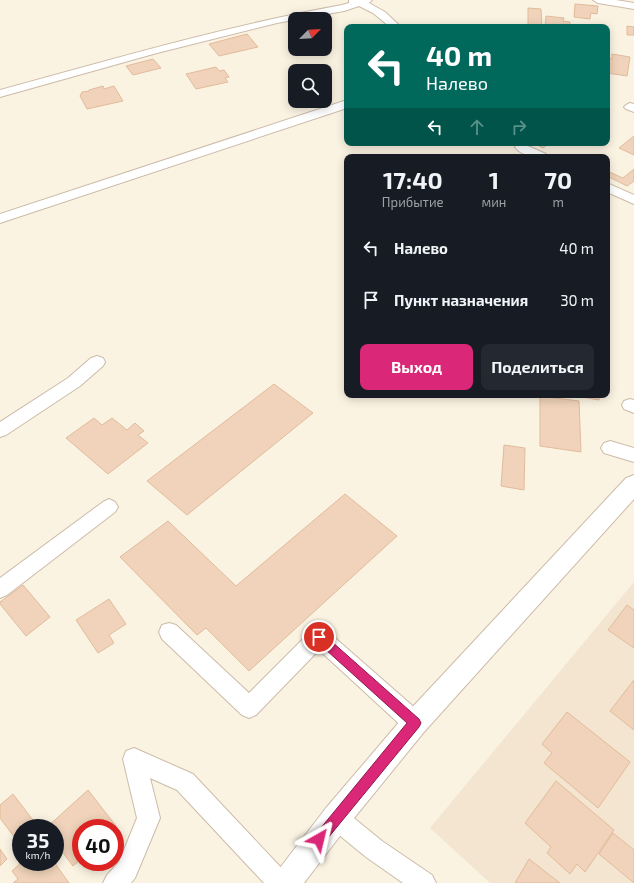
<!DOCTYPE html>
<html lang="ru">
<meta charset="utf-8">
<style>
body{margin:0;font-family:"Exo 2",sans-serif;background:#242831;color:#f1f3f6;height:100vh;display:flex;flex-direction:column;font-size:15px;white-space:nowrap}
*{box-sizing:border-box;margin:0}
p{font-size:13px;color:#9ea1a6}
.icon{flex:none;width:22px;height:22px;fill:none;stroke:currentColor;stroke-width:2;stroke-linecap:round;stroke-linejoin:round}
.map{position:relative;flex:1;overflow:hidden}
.details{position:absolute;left:344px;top:154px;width:266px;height:244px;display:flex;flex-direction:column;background:#171b24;border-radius:8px;box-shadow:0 2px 10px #0003}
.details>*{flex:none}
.hud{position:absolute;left:344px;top:24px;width:266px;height:122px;border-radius:8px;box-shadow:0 2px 10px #0003;background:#00695c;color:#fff;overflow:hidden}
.needle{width:26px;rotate:66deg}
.fabs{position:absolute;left:288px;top:12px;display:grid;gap:8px}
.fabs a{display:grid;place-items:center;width:44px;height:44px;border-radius:8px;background:#171b24;box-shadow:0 2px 10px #0003;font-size:20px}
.speed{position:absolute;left:12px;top:819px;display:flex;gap:8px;font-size:20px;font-weight:700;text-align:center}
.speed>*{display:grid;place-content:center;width:52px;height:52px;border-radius:50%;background:#171b24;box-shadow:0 2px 10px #0003;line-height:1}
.speed small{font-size:10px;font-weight:400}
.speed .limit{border:6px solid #d22;background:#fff;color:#111}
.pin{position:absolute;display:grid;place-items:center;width:34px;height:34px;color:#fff;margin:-17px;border:2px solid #fff;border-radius:50%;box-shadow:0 1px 4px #0007}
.me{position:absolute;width:44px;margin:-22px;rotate:37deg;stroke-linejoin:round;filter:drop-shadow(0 0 3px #0008)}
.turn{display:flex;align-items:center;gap:14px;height:84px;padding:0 16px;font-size:18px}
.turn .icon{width:52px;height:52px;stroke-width:2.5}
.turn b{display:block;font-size:28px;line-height:34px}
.lanes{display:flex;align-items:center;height:38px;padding:0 16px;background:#0003;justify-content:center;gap:20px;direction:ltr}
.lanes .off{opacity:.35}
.eta{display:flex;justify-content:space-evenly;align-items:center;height:68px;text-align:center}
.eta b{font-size:24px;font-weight:700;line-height:28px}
.primary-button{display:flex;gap:8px;margin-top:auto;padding:8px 16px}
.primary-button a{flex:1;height:46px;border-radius:8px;background:#db2777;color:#fff;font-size:16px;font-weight:700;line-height:46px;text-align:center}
.primary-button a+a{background:#242831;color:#f1f3f6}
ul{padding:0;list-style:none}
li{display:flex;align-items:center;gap:12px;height:52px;padding:0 16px}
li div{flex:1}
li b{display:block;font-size:15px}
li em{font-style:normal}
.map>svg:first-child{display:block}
</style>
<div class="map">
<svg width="634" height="883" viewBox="0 0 634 883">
<rect width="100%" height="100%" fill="#fbf3e2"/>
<polygon fill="#f3e5d0" points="634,582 634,883 490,883 430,828"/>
<g fill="#f0d3ba" stroke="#e2bb9b">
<polygon points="575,4 598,6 597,14 591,13 590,19 574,17"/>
<polygon points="528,8 541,9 542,26 528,25"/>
<polygon points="546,16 564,18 563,21 570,22 570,27 545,27"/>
<polygon points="627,26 634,27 634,35 627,35"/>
<polygon points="247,34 258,47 219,56 209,44"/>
<polygon points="612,54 630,57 627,76 607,73 607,58 612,59"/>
<polygon points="153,59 161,68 133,75 126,66"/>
<polygon points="216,67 219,71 224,70 229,77 225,78 228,82 196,89 186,74"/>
<polygon points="103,86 104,89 114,86 123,101 87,109 80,96 82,92 89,91 89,90"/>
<polygon points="634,136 634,155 619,148"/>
<polygon points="534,143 550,143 543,148"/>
<polygon points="634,169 634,181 627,186 607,176 607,171 623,178"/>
<polygon points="274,384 313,413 187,515 147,481"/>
<polygon points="570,395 599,395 599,400"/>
<polygon points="540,396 579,401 581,452 540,446"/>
<polygon points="94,418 102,425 112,418 127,430 135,423 144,431 138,435 148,443 108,474 66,438"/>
<polygon points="504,445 525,448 524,490 501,486"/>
<polygon points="345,494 397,536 249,671 206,628 197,635 120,557 168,521 236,586"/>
<polygon points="23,585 50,617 26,636 0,604 0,602"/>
<polygon points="109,599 126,624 109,635 114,643 98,653 76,620"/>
<polygon points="627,605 634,610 634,648 608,630"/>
<polygon points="634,680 634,730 610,711"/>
<polygon points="567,712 630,762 598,808 544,763 552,753 542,744"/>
<polygon points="556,781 614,830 585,872 577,864 570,874 547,853 551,847 525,823"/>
<polygon points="88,790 116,826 114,828 81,828 81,859 73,866 55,842 55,828 46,828"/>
<polygon points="13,794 39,828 21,828 21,846 0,818 0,805"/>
<polygon points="613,833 634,850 634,883 599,854"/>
<polygon points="0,849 7,859 0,866"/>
<polygon points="529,859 560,883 515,883"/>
<polygon points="22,862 54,862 69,883 13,883 18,879 12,871"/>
</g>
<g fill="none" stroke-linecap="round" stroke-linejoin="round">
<g stroke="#ccbba9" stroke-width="2">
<g id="minor">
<path d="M349 0H372L369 3 385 12 401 27H390L373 13 359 6 344 11 277 23 157 53 0 97V90C113 59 226 26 342 5L349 3Z"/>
<polygon points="593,0 616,0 634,3 634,9 598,3"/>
<polygon points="347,100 347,108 0,223 0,214"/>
<polygon points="630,103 634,104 634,112 626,109 624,107 626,105"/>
<path d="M521 143 546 154 548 157C537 157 522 157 515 147L517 144Z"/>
<polygon points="607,183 634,195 634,204 607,192"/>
<polygon points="97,356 103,358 105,362 103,366 80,386 6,435 0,437 0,422 68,378 91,358"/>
<polygon points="630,399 634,400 634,413 624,409 622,405 624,401"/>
<polygon points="610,441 634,448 634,462 604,453 601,448 604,443"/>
<polygon points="109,499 115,502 118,507 115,512 7,595 0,598 0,578 103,502"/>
<polygon points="169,623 176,625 249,693 312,630 319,628 326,630 423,715 426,723 423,731 415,734 407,731 319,650 256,715 249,718 242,715 162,639 159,632 162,625"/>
<polygon points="134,748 193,774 288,875 292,883 264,883 177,790 150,778 160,818 135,878 131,883 103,883 107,875 119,862 137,818 123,759 126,751"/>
<polygon points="336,807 344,810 382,841 432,875 436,883 403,883 366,857 328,826 325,818 328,810"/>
</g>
</g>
<g stroke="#ccbba9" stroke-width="2">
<polygon id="tertiary" points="634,475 634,499 424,732 346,828 304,883 271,883 276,873 326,808 406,714 626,478"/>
</g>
<use href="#minor" fill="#fff" fill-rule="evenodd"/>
<use href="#tertiary" fill="#fff" fill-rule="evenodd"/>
</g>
<polygon fill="#db2777" stroke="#8e194d" points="319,632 322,633 419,719 421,723 419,727 323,844 319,846 315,844 313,839 315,835 407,723 315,640 313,637 315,633"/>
</svg>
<div class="fabs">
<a><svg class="needle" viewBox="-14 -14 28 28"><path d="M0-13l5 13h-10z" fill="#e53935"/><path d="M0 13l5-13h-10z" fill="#9ea1a6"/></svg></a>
<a><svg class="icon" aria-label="search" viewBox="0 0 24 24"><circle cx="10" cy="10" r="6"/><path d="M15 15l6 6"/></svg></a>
</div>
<div class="speed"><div>35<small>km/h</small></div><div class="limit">40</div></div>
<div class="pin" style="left:319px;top:637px;background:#d93025"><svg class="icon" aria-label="arrive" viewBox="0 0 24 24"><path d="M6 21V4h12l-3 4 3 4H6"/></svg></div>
<svg class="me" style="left:319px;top:839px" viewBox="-20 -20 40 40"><path d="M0-17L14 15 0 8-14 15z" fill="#db2777" stroke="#fff" stroke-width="4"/></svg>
<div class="hud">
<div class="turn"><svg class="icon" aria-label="left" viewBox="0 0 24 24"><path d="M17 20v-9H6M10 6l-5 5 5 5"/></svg><div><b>40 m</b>Налево</div></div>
<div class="lanes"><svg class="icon" aria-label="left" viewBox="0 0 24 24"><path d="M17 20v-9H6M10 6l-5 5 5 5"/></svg><svg class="icon off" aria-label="ahead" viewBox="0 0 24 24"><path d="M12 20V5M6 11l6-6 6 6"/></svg><svg class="icon off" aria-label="right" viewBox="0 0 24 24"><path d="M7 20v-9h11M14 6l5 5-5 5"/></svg></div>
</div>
<section class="details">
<div class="eta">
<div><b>17:40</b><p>Прибытие</p></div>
<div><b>1</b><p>мин</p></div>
<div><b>70</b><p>m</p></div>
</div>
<ul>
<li><svg class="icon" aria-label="left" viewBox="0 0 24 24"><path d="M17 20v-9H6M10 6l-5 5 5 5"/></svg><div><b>Налево</b></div><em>40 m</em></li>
<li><svg class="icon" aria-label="arrive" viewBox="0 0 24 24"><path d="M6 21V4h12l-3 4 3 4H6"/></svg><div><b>Пункт назначения</b></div><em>30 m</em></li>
</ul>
<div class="primary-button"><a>Выход</a><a>Поделиться</a></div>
</section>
</div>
